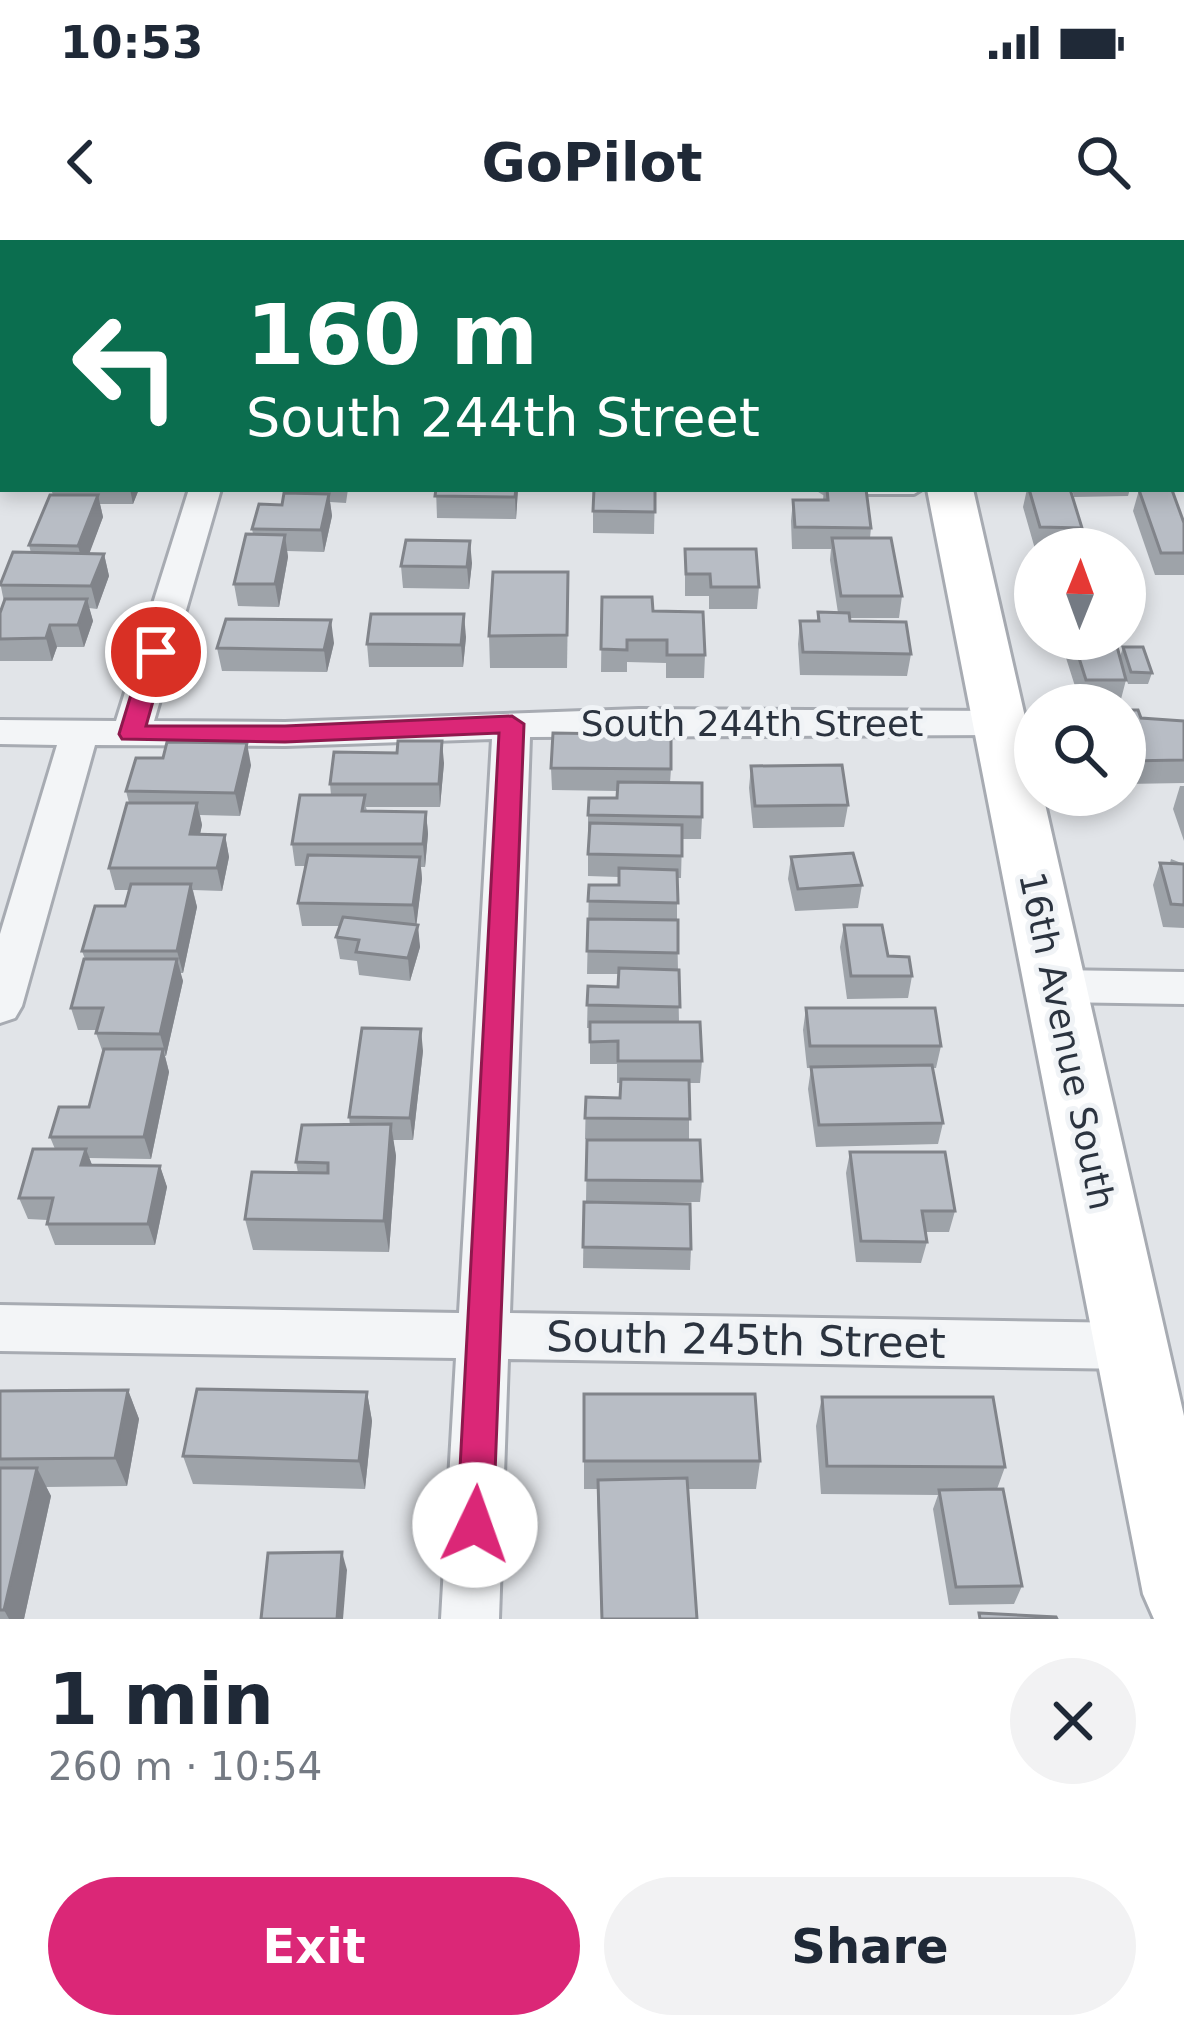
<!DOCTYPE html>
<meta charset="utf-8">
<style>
body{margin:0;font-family:"DejaVu Sans",sans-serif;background:#f2f2f3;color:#1f2937;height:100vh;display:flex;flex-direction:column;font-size:45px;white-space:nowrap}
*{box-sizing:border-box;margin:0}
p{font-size:39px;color:#747a83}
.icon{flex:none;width:66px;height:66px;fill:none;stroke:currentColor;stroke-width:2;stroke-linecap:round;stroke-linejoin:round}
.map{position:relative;height:1379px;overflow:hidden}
.panel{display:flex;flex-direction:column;background:#fff;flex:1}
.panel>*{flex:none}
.top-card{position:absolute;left:0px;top:0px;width:1185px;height:252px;box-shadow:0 6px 18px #0003;background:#0b6e4f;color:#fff;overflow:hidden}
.needle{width:78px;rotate:1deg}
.fabs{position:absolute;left:1014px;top:288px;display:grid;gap:24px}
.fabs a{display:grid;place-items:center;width:132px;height:132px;border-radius:50%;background:#fff;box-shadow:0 6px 18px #0003;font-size:60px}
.pin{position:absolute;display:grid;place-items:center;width:102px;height:102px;color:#fff;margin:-51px;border:6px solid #fff;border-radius:50%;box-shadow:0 3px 12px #0007}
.me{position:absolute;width:132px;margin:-66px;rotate:3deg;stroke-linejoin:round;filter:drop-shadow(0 0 9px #0008)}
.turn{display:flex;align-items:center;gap:42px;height:252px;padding:0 48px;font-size:54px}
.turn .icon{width:156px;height:156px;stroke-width:2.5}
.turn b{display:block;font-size:84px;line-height:102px}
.round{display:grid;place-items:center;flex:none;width:126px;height:126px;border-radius:63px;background:#f2f2f3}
.summary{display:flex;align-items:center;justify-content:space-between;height:204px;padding:0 48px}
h1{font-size:72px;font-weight:800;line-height:90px}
.button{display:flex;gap:24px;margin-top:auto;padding:24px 48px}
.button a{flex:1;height:138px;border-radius:72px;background:#db2777;color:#fff;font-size:48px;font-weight:800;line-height:138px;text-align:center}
.button a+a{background:#f2f2f3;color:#1f2937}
.status{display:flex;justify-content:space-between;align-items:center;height:84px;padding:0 60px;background:#fff;direction:ltr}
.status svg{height:33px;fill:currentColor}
header{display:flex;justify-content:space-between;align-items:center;height:156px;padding:0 48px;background:#fff;font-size:54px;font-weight:800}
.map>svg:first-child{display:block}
</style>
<div class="status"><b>10:53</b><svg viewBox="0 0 49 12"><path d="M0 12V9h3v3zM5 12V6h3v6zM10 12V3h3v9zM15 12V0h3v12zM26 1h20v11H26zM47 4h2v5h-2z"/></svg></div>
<header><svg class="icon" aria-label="back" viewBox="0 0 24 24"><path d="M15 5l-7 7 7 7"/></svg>GoPilot<svg class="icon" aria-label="search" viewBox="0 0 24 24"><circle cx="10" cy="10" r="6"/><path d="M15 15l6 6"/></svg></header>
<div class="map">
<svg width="1184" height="1379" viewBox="0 0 1184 1379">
<rect width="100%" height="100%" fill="#e1e4e8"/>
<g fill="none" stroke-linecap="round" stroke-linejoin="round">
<g stroke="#a7abb2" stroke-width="6">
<polygon id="service" points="819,249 922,249 914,254 827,254"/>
</g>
<g stroke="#a7abb2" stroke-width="6">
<g id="minor">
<polygon points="1168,0 1184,0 1184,15 1182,3"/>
<rect x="0" y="14" width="3" height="16"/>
<rect x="1182" y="132" width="2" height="18"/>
<rect x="1182" y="190" width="2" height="22"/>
<polygon points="189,249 221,249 154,481 285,482 639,469 1000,471 1013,474 1019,483 1013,492 1000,495 530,497 510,1073 1132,1083 1150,1090 1158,1106 1150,1122 1132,1129 508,1119 499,1379 441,1379 456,1118 0,1111 0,1065 459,1073 492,499 285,506 95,505 22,766 15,778 0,783 0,694 57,505 0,504 0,480 116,481"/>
<polygon points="1055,730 1184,732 1184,764 1055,762 1040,758 1033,746 1040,734"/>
</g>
</g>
<g stroke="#a7abb2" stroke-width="6">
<g id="secondary">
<rect x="878" y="0" width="38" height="3"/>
<polygon points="927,249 973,249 1035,521 1035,555 1043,555 1184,1176 1184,1379 1154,1379 1143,1354"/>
</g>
</g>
<use href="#service" fill="#f3f5f7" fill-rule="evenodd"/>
<use href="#minor" fill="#f3f5f7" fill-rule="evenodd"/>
<use href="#secondary" fill="#fff" fill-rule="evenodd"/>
</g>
<g fill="#9ea3a9">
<polygon points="0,44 3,44 3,146 0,153"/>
<polygon points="51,249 139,249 133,264 100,264 103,277 89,313 104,314 109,336 97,369 89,368 93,381 84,407 57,407 52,421 0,421 0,373 4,362 0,342 31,313 29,305 53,255"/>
<polygon points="279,249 348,249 346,263 330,262 332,276 324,312 287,311 288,317 279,367 238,366 234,344 253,294 252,289 298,253 297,249"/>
<polygon points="436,249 518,249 516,279 437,278"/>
<polygon points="655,249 654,294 593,293 593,271"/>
<polygon points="824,249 866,249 871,288 870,298 902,356 899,378 850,378 850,381 911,414 907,436 800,435 798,404 800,381 817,381 818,372 838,373 830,320 831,309 792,309 791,281 793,260 823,260"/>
<polygon points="1027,249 1070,249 1082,288 1078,305 1090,309 1035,309 1023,267"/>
<polygon points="1072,249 1130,249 1128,256 1074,257"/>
<polygon points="1139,250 1184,283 1184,335 1155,335 1133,271"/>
<polygon points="685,309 759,347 757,369 709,369 709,356 685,356"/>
<polygon points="472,323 469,349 403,348 401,326"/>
<polygon points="602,357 653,371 705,415 704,438 666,438 666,423 627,422 627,432 601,432"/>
<polygon points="568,364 567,428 490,428 489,396"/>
<polygon points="466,397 463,427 369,427 367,404"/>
<polygon points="1060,399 1115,399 1120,417 1123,407 1152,433 1148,444 1128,444 1124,431 1126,440 1120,463 1080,462"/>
<polygon points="334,403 327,432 222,431 217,408"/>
<polygon points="1125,470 1141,478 1184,481 1184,543 1125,544"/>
<polygon points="444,523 440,567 366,567 367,571 426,572 428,594 425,627 421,627 422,639 416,685 420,707 410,741 359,735 357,721 340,719 336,697 340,686 302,686 298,663 306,626 295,626 292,604 331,555 330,544"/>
<polygon points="251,525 240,576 200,575 202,585 200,594 225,595 229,617 222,651 193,650 197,667 183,733 180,733 183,741 166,816 165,816 169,832 151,919 89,918 92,925 160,926 167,947 155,1005 55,1005 47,984 48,980 28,979 19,958 55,909 50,897 89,867 103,813 96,793 97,790 78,790 71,768 85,719 82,711 125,666 129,650 115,650 109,628 129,563 126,551"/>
<polygon points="751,526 848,565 844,587 753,588 749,548"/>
<polygon points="551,528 671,529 670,543 702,577 701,599 682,599 681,638 677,638 677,680 679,782 702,821 700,843 689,843 689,900 702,941 700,962 586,962 587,900 600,900 585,899 586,857 620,858 621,843 617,843 617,824 590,824 590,788 587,788 588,746 618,747 619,734 587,734 589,645 619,645 619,637 588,636 588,575 617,558 617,551 552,550"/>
<polygon points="1180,546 1184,546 1184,601 1173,569"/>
<polygon points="791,617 862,645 858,668 795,671 788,639"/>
<polygon points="1171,619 1184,624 1184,688 1163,687 1153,645 1160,623 1170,623"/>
<polygon points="844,685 912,736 908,758 847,759 840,707"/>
<polygon points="806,768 941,806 936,828 932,828 943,883 938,904 816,907 808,849 811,828 807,828 803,790"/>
<polygon points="423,811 413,900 393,900 396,916 389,1012 253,1010 245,979 298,933 296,922 350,885 349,877"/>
<polygon points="850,912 955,971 949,992 925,992 927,1002 921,1023 856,1022 846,933"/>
<polygon points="584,962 691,1009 690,1030 583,1028"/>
<polygon points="128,1150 139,1179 127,1246 46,1247 51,1256 24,1379 0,1379 0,1151"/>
<polygon points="367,1152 372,1181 365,1249 193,1244 183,1216"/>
<polygon points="584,1154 760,1221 756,1249 688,1249 697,1379 601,1379 597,1249 584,1249"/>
<polygon points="822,1157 1005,1227 997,1249 1022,1346 1014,1364 949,1365 933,1269 938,1255 821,1254 816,1186"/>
</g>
<g fill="#81848a">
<polygon points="3,114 3,146 0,153 0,120"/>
<polygon points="130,249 139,249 133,264"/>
<polygon points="516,249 518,249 516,279 515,257"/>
<polygon points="329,254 332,276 324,312 321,290"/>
<polygon points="98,255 103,277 84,328 78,306"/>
<polygon points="285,295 288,317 279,367 275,344"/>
<polygon points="470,301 472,323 469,349 467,327"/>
<polygon points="104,314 109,336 97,369 91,346"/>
<polygon points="87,359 93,381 84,407 78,385"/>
<polygon points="464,374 466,397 463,427 461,405"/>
<polygon points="331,380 334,403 327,432 324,410"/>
<polygon points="50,385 57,407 52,421 46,398"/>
<polygon points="442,501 444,523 440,567 439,544"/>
<polygon points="247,503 251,525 240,576 235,553"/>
<polygon points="197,563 202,585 195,617 190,594"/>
<polygon points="426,572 428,594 425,627 423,604"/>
<polygon points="225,595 229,617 222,651 217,628"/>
<polygon points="420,617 422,639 416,688 413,665"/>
<polygon points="191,644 197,667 183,733 177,711"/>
<polygon points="418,685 420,707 410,741 408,718"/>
<polygon points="177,719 183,741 166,816 160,794"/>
<polygon points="421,789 423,811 413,900 410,878"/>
<polygon points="163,809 169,832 151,919 144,897"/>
<polygon points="391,884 396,916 389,1012 384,981"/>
<polygon points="86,909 94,930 81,925"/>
<polygon points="160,926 167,947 155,1005 148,984"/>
<polygon points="128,1150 139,1179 127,1246 115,1218"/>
<polygon points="367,1152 372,1181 365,1249 359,1221"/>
<polygon points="37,1228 51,1256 24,1379 9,1379 4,1370"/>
<polygon points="342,1312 347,1330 343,1379 337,1379"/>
</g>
<g fill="#b8bdc5" stroke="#81848a" stroke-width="3">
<polygon points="963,0 1016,0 1017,3 963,3"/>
<polygon points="1084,0 1132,0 1132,3 1085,3"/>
<rect x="0" y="61" width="3" height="35"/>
<polygon points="436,249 516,249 515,257 435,256"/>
<polygon points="594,249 655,249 655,272 593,271"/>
<polygon points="827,249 866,249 871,288 795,287 793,260 828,260"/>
<polygon points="1029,249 1070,249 1082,288 1040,287"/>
<polygon points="1139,250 1172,250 1184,283 1184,313 1161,313"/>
<polygon points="284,253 329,254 321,290 252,289 259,264 282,265"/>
<polygon points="50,255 98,255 78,306 29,305"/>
<polygon points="246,294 285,295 275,344 234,344"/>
<polygon points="832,298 891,298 902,356 841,356"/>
<polygon points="406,300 470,301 467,327 401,326"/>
<polygon points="1043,304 1088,305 1090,309 1044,309"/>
<polygon points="685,309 756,309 759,347 711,347 710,334 686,334"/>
<polygon points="13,312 104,314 91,346 0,345"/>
<polygon points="493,332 568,332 567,395 489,396"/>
<polygon points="602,357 652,357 653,371 703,372 705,415 667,415 667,400 627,400 627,410 601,409"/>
<polygon points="5,359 87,359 78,385 50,385 46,398 0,399 0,373"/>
<polygon points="818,372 849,373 850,381 906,382 911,414 803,412 800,381 819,381"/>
<polygon points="371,374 464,374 461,405 367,404"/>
<polygon points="226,379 331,380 324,410 217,408"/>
<polygon points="1073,399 1115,399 1126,440 1086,440"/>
<polygon points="1123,407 1143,407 1152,433 1131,432"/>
<polygon points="1125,470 1138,470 1141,478 1184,481 1184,520 1125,521"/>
<polygon points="553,493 671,495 671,529 551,528"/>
<polygon points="398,501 442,501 439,544 330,544 334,512 397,513"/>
<polygon points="167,502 247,503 235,553 126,551 136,518 163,518"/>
<polygon points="842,525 848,565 755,566 751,526"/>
<polygon points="618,542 702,543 702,577 588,575 589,558 617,558"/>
<polygon points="300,555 365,555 362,571 426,572 423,604 292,604"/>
<polygon points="127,563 197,563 190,594 225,595 217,628 109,628"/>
<polygon points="590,583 682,585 682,616 588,614"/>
<polygon points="853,613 862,645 798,649 791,617"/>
<polygon points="308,615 420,617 413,665 298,663"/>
<polygon points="1160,623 1184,624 1184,665 1171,664"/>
<polygon points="619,628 677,630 678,663 588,661 589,645 619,645"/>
<polygon points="131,644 191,644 177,711 82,711 95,666 125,666"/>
<polygon points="343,677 418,685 408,718 356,712 359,700 336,697"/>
<polygon points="588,679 678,680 678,713 587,711"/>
<polygon points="844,685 882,685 888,716 909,717 912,736 851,736"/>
<polygon points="84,719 177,719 160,794 96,793 103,768 71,768"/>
<polygon points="619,728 679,730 680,767 587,765 588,746 618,747"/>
<polygon points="806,768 935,768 941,806 810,806"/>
<polygon points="590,782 700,782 702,821 618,821 618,801 590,802"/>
<polygon points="362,788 421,789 410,878 349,877"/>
<polygon points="104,809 163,809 144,897 50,897 59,867 89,867"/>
<polygon points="932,825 943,883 819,885 811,827"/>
<polygon points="621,839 689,840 690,879 585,878 586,857 620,858"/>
<polygon points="391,884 384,981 245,979 252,932 328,933 328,923 296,922 302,885"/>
<polygon points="587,900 700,900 702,941 586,940"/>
<polygon points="33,909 86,909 81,925 160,926 148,984 47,984 53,958 19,958"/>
<polygon points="850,912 945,912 955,971 922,971 927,1002 861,1001"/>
<polygon points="584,962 690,964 691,1009 583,1007"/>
<polygon points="197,1149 367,1152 359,1221 183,1216"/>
<polygon points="128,1150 115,1218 0,1219 0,1151"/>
<polygon points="584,1154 755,1154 760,1221 584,1221"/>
<polygon points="822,1157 993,1157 1005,1227 827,1226"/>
<polygon points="0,1228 37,1228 4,1370 0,1370"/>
<polygon points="687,1238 697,1379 602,1379 598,1240"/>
<polygon points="1003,1249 1022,1346 956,1347 939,1250"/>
<polygon points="342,1312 337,1379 261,1379 268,1313"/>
<polygon points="979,1373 1056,1377 1057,1379 980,1379"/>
</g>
<polygon fill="#db2777" stroke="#8e194d" stroke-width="3" points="156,405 167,412 146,486 285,486 512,476 524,484 493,1285 488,1297 475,1302 462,1297 457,1285 499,493 285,502 122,499 119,494 144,412"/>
<g text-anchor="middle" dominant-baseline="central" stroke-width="10" stroke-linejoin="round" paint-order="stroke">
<g font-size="36" fill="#2b333f" stroke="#f0f3f6">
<text x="752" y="483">South 244th Street</text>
<text transform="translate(1067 801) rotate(78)">16th Avenue South</text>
</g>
<g font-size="42" fill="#2b333f" stroke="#f0f3f6">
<text transform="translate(746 1100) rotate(1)">South 245th Street</text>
</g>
</g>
</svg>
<div class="fabs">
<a><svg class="needle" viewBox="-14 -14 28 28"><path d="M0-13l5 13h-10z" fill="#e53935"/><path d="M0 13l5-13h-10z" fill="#747a83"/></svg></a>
<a><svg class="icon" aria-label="search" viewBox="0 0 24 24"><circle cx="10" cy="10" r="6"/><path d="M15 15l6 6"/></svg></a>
</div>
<div class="pin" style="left:156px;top:412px;background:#d93025"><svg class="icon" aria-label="arrive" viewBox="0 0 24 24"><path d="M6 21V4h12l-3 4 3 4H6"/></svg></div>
<svg class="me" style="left:475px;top:1285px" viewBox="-20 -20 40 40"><circle r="19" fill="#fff"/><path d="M0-13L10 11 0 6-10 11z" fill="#db2777"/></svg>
<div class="top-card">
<div class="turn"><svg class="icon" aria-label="left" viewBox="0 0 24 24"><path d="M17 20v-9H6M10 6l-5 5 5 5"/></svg><div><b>160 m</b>South 244th Street</div></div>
</div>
</div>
<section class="panel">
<div class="summary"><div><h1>1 min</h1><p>260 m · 10:54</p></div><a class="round"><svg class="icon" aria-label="close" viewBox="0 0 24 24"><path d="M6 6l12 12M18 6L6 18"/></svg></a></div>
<div class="button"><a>Exit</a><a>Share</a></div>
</section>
